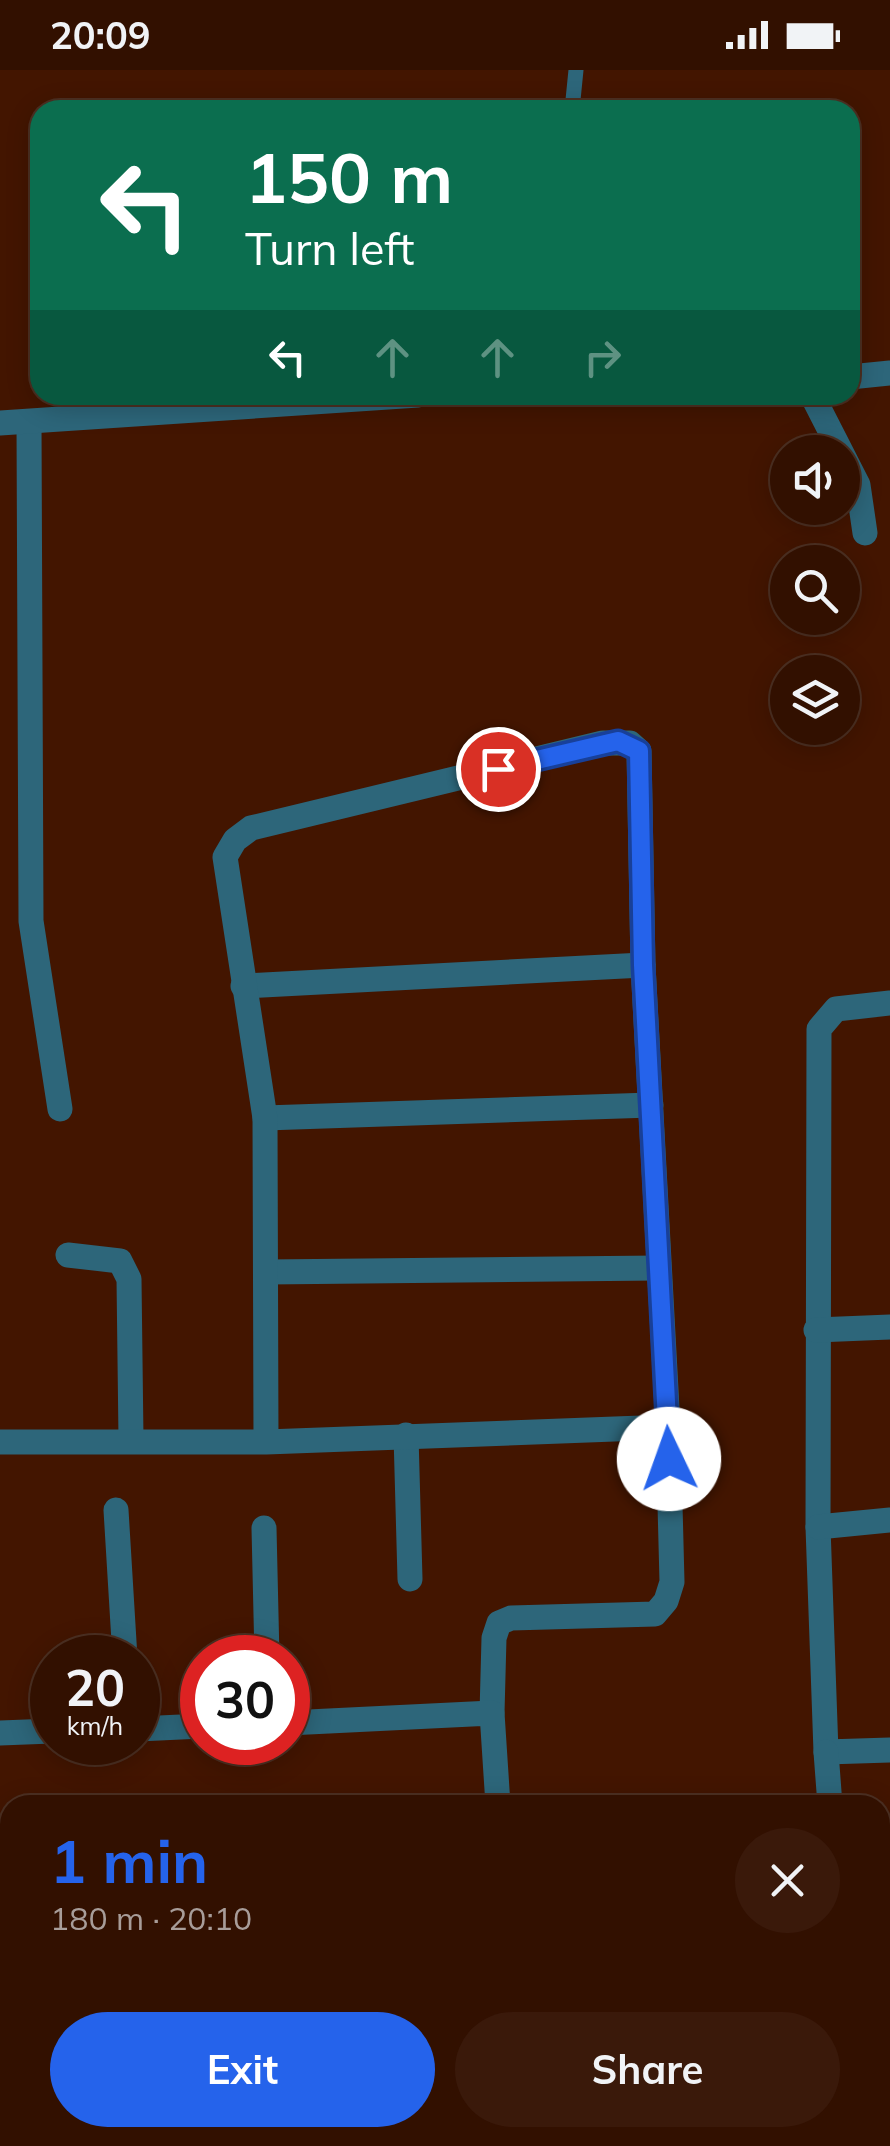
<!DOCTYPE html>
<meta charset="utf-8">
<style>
body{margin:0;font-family:Mulish,sans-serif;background:#3a190a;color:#f1f3f6;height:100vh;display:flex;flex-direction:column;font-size:38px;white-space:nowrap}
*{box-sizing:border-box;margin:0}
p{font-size:32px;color:#a89d99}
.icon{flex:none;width:55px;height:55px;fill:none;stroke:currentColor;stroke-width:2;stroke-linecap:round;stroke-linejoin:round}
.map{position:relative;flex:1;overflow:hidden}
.side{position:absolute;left:0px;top:1725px;width:890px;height:352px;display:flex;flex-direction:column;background:#321000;border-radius:30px 30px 0 0;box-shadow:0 5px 25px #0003,0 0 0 2px #4d3022}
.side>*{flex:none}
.top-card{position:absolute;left:30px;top:30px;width:830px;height:305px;border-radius:30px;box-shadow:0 5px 25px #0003,0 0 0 2px #4d3022;background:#0b6e4f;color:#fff;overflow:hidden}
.tools{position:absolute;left:770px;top:365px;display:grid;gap:20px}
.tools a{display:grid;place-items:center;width:90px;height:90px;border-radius:50%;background:#321000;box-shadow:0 5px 25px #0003,0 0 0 2px #4d3022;font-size:50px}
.speed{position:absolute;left:30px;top:1565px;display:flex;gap:20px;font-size:50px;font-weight:700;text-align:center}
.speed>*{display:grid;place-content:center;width:130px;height:130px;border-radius:50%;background:#321000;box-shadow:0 5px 25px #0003,0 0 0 2px #4d3022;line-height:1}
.speed small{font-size:25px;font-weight:400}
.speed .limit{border:15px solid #d22;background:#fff;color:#111}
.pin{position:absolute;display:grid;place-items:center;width:85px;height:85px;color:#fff;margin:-42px;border:5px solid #fff;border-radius:50%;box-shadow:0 2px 10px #0007}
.me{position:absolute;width:110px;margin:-55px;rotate:357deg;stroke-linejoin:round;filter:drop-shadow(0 0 8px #0008)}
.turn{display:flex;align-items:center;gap:35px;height:210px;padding:0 50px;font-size:45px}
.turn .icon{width:130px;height:130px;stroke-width:2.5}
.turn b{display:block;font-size:70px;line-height:85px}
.lanes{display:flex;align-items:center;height:95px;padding:0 50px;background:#0003;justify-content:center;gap:50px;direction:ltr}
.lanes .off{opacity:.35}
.round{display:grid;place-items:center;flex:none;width:105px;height:105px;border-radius:52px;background:#3a190a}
.summary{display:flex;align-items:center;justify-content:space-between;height:170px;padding:0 50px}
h1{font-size:60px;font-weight:700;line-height:75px;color:#2563eb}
.primary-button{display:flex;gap:20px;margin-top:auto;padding:20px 50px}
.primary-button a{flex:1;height:115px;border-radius:60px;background:#2563eb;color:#fff;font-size:40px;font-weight:700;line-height:115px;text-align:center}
.primary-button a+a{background:#3a190a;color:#f1f3f6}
.status{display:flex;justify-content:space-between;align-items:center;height:70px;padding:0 50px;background:#321000;direction:ltr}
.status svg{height:28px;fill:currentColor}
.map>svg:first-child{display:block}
</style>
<div class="status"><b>20:09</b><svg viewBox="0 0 49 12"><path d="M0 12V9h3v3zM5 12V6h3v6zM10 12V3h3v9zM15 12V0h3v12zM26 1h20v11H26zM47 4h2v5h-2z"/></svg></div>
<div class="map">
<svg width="890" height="2076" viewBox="0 0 890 2076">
<rect width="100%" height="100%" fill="#431500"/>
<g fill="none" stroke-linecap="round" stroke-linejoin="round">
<polyline stroke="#2d667a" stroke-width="15" points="572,40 576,0"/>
<g stroke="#2d667a" stroke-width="25">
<polyline points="850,307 890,303"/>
<polyline points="812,325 858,415 865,463"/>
<polyline points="29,352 31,851 60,1039"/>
<polyline points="0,353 418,325"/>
<polyline points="243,916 643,895"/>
<polyline points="890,933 836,939 819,959 818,1457 826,1682 890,1680"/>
<polyline points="265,1048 651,1035"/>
<polyline points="68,1185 120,1191 129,1209 131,1369"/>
<polyline points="267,1202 658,1198"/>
<polyline points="816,1260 890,1257"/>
<polyline points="406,1365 410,1509"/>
<polyline points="0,1372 266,1372 668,1357 643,895 639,681 630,673 603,673 251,758 235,770 225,787 265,1048 266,1372"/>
<polyline points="116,1440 125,1588"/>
<polyline points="818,1457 890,1450"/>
<polyline points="264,1458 267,1588"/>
<polyline points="492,1643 494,1568 499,1553 511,1548 655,1544 666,1531 672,1512 668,1357"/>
<polyline points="288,1653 492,1643 498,1735"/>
<polyline points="138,1659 202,1656"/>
<polyline points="0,1663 52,1661"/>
<polyline points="826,1682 830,1735"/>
<polyline points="880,2001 890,2000"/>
<polyline points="278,2068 280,2076"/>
<polyline points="519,2068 520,2076"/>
<polyline points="848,2076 848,2068"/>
</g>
</g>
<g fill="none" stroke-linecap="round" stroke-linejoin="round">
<g stroke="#184099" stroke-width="25">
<polyline id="route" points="498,699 618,671 639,681 643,895 669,1389"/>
</g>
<use href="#route" stroke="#2563eb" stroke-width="18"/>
</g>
</svg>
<div class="tools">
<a><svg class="icon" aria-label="sound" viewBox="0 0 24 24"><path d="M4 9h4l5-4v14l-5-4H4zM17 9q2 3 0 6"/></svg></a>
<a><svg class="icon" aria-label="search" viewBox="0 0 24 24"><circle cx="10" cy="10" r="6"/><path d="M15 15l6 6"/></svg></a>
<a><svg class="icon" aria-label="layers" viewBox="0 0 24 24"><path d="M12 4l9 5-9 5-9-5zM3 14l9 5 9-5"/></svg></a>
</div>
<div class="speed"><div>20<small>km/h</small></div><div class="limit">30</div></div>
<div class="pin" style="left:498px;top:699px;background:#d93025"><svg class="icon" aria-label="arrive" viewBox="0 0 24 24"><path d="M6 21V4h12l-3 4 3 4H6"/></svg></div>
<svg class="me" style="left:669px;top:1389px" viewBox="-20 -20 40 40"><circle r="19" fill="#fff"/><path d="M0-13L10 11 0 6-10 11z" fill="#2563eb"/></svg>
<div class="top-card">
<div class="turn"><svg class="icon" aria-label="left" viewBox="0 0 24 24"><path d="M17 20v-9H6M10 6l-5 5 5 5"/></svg><div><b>150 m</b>Turn left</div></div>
<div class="lanes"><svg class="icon" aria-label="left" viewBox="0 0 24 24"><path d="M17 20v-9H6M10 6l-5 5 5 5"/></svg><svg class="icon off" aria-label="ahead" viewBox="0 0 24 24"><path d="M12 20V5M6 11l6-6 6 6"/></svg><svg class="icon off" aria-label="ahead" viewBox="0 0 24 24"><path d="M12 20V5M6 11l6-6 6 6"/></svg><svg class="icon off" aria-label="right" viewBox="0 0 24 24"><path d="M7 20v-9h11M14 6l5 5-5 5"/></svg></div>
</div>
<section class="side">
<div class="summary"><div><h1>1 min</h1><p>180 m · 20:10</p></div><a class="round"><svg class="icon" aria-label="close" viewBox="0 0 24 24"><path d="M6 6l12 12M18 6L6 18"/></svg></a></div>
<div class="primary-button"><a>Exit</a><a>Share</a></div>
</section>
</div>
